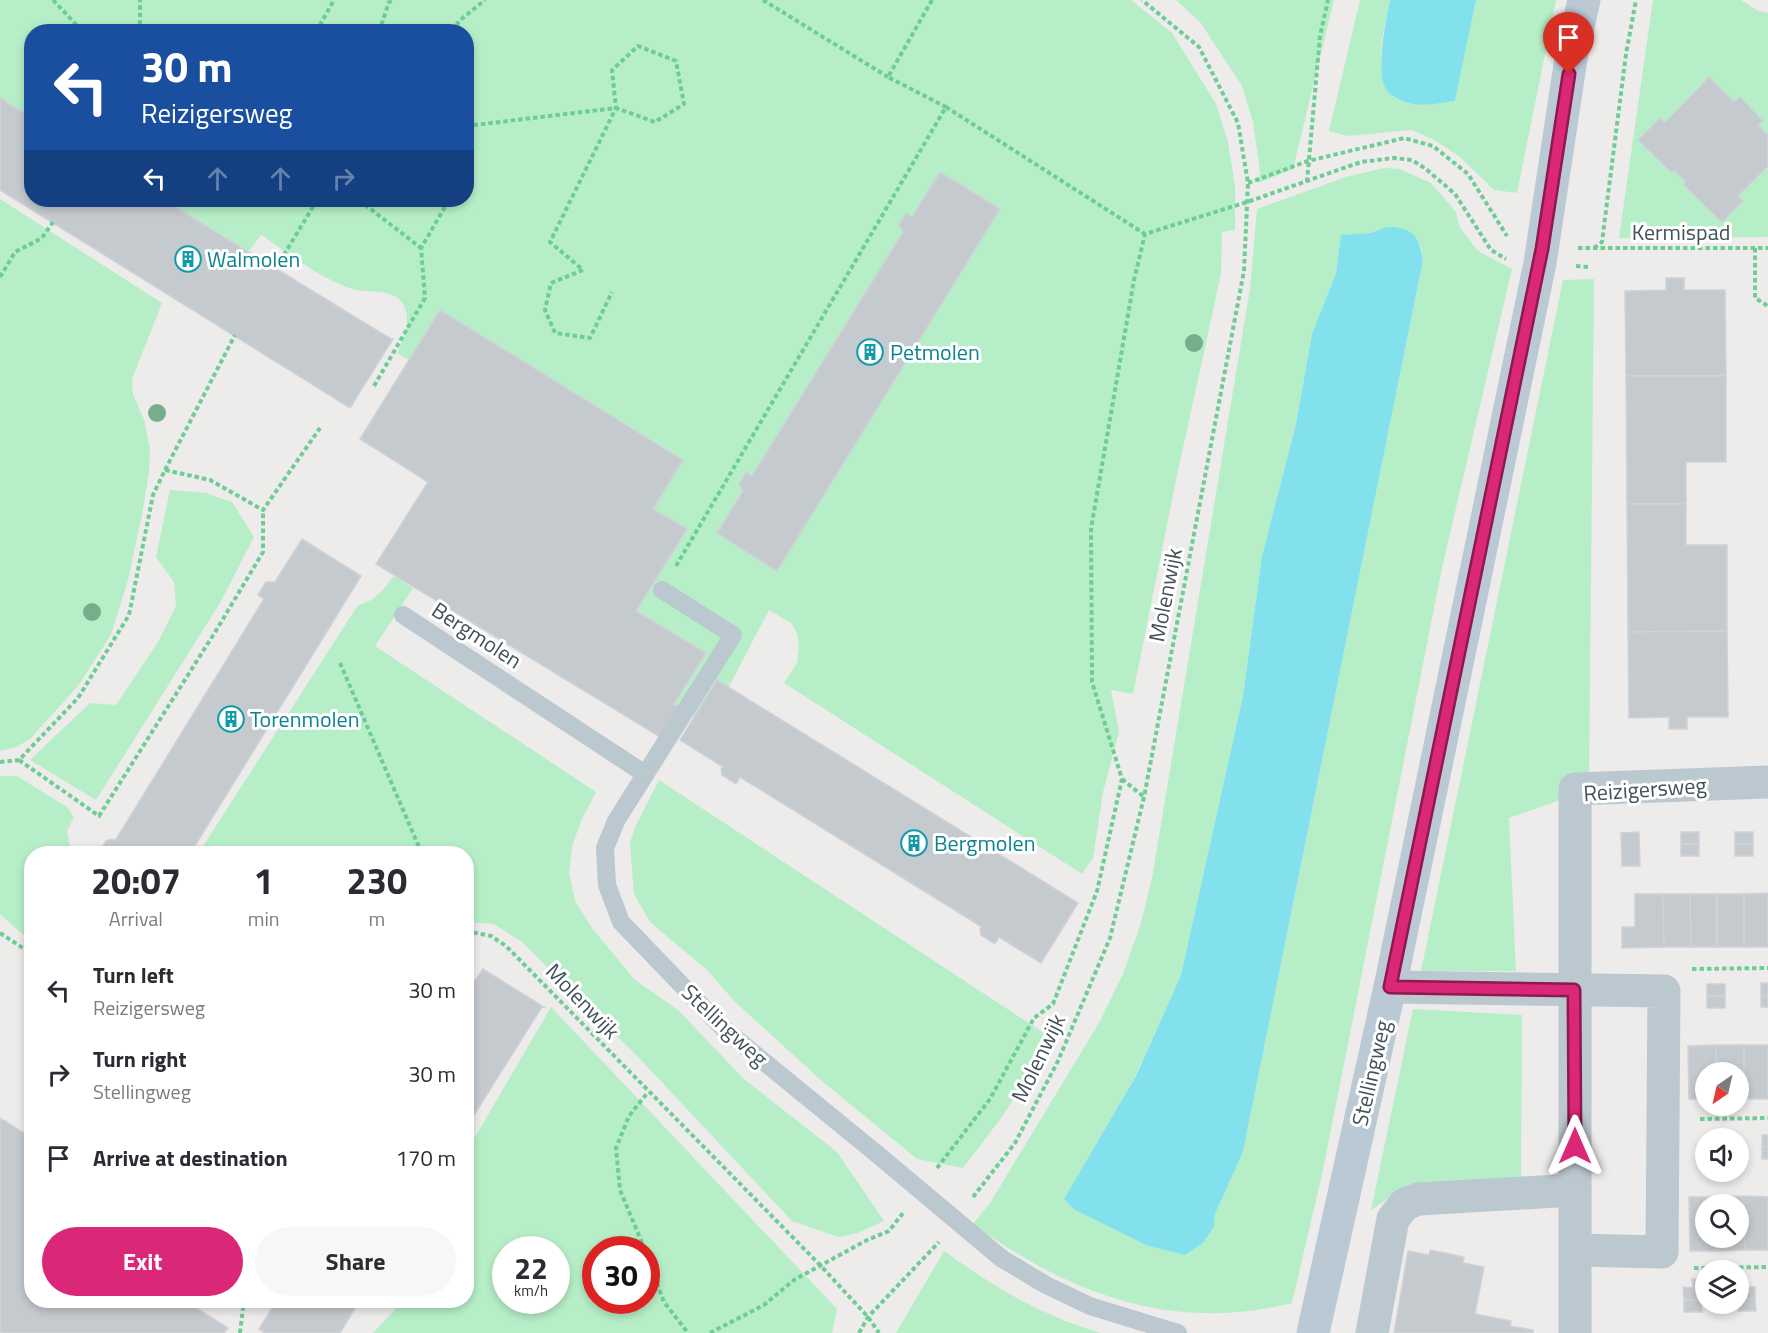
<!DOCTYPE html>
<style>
body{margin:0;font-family:"Titillium Web",sans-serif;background:#f7f7f7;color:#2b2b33;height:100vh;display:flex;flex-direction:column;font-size:22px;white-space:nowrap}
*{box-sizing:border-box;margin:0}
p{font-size:20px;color:#7c7c81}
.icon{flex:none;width:33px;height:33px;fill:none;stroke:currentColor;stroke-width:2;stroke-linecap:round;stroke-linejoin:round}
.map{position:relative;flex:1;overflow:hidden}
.details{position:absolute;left:24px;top:846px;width:450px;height:462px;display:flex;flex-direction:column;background:#fff;border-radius:24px;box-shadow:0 3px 9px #0003}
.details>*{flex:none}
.guide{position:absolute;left:24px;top:24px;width:450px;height:183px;border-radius:24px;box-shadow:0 3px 9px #0003;background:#1a4fa0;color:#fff;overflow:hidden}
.needle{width:39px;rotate:214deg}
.tools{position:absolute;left:1695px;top:1062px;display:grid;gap:12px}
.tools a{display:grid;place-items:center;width:54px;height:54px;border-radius:50%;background:#fff;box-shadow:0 3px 9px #0003;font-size:30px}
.speed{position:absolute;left:492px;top:1236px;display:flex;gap:12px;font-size:30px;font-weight:700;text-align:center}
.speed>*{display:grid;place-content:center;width:78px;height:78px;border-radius:50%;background:#fff;box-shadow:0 3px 9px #0003;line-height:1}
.speed small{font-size:15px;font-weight:400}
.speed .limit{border:9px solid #d22;background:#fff;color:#111}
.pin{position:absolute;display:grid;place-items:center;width:51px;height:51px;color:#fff;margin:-62px -26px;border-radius:50% 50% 50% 0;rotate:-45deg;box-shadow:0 0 6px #0007}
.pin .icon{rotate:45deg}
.me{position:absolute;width:66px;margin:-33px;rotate:0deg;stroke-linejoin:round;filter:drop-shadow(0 0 4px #0008)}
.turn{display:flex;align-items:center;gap:21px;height:126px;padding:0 18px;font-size:27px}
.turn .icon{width:78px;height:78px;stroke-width:2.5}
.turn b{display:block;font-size:42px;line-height:51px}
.lanes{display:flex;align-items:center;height:57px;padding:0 18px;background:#0003;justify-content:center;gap:30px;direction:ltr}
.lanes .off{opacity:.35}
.eta{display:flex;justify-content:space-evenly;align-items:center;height:102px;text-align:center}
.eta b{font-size:36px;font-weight:700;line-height:42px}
.button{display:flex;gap:12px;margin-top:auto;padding:12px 18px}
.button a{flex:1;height:69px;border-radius:36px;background:#db2777;color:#fff;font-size:24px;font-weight:700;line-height:69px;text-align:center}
.button a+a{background:#f7f7f7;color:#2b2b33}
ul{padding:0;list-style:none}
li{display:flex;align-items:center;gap:18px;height:84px;padding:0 18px}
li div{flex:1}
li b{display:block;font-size:22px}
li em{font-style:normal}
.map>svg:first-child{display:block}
</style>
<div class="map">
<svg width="1768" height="1333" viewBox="0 0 1768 1333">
<rect width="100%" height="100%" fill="#eeebeb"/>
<g fill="#b6efc7" fill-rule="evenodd">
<path d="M0 0H1131L1172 33 1216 104 1228 142 1235 186V230L1222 232 1221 274 1176 480 1133 694 1111 690 1119 732 1103 792 1093 858 1082 874 784 683 797 663 799 646 797 633 791 623 769 610 722 700 706 725 674 704 705 653 636 611 687 530 653 509 683 459 440 310 409 360 397 353C404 338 412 320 403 304 393 287 367 294 352 289 319 278 290 254 261 235L249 251 164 200H466V32H32L31 118 0 98Z"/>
<polygon points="1176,0 1334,0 1293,169 1258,183 1260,172 1253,122 1242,86 1200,22"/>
<path d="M1360 0H1390C1384 27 1366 96 1409 103 1423 105 1441 102 1455 101L1476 0H1556L1517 193 1494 190 1460 157 1434 140 1412 130 1347 136 1329 131Z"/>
<polygon points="1653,0 1741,0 1758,11 1768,13 1768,237 1619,238"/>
<path d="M1384 168 1400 169 1431 183 1456 212 1460 228 1478 251 1512 269 1442 568 1323 1170 1292 1303C1173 1333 1069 1294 973 1224L990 1203 1099 1023 1123 974 1141 923 1152 878 1250 289 1257 209 1346 177ZM1386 227 1421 246 1423 260 1243 1152 1215 1214 1214 1227 1203 1243 1185 1255 1148 1246 1075 1210 1181 975 1243 696 1262 556 1296 424 1312 334 1336 273 1341 236 1371 233Z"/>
<polygon points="0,199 162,303 132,379 133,394 144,420 150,449 149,472 142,515 128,580 111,635 78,686 31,738 17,747 0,751"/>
<polygon points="1594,279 1589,782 1569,797 1509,818 1516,971 1421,971 1563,280"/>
<polygon points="170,490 206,493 232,502 254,537 220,603 96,800 30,760 90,703 116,705 158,642 176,606 174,582 156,557"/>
<path d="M394 576 413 588 375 646 596 792 582 819 573 843 569 872 575 901 592 928 635 980 678 1010 744 1079 837 1152 884 1221 858 1233 838 1237 792 1221 640 1059 522 942 494 924 467 922 466 854H198L358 605C376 601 383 590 394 576Z"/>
<polygon points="0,776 17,776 67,807 74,817 67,831 71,853 32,854 31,942 0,914"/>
<polygon points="659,780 1053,1039 1002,1117 963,1168 917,1159 822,1081 735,1002 708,971 650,922 634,894 630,843 635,827"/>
<path d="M551 1007 837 1309 832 1333H373L403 1301 466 1300 467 1151ZM506 1250H556V1300H506ZM596 1250H646V1300H596Z"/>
<polygon points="1413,1009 1522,1015 1521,1184 1395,1194 1371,1210"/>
<path d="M944 1251C996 1288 1040 1315 1101 1333H896Z"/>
</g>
<g fill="#82e1ed">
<path d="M1390 0H1476L1455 101C1440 103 1424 107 1409 103 1403 102 1392 96 1388 92 1374 76 1386 19 1390 0Z"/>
<path d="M1386 227C1412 227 1419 235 1423 260L1243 1152 1215 1214 1214 1227 1203 1243 1185 1255 1148 1246 1075 1210 1064 1199 1135 1078 1181 975 1243 696 1262 556 1296 424 1312 334 1336 273 1341 235 1371 233Z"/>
</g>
<g fill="#c5cacf" stroke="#cfd2d7" stroke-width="1.5">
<polygon points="1709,77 1734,102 1740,97 1763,121 1758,125 1768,135 1768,166 1738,196 1743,201 1722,222 1683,184 1686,182 1674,170 1672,173 1638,140 1660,118 1665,123"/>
<polygon points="0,98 32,118 32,200 164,200 391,339 393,339 350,408 0,190"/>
<polygon points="940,172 1000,209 777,571 717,533 743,491 739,484 746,472 752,476 903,232 899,225 906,213 912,217"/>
<polygon points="1666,278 1684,278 1684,290 1725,290 1726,376 1626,376 1625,291 1666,290"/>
<polygon points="440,310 683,460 653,509 687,529 636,611 706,653 674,704 679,707 660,737 376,564 428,482 360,439"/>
<polygon points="1626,376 1726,376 1726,462 1686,462 1686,504 1627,504"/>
<polygon points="1627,504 1686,504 1686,545 1727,545 1727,631 1628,632"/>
<polygon points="302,539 361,576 190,854 98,854 106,841 112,839 115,841 264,599 258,595 266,582 275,582"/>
<polygon points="1727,631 1728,717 1687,717 1687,729 1669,729 1669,717 1629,718 1628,632"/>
<polygon points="717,680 1078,903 1041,963 999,937 995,944 981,935 980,929 982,927 740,777 736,784 722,775 721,769 723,767 680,740"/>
<polygon points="1639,832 1640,866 1622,866 1621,833"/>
<rect x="1681" y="832" width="18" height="12"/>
<rect x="1735" y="832" width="18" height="12"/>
<rect x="1681" y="844" width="18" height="12"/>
<rect x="1735" y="844" width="18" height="12"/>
<polygon points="1768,893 1768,947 1744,947 1744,894"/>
<polygon points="1635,894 1663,894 1664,947 1622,948 1622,927 1635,927"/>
<polygon points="1663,894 1690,894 1691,947 1664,947"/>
<polygon points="1690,894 1717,894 1717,947 1691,947"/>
<rect x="1717" y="894" width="27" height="53"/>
<polygon points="483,969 544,1007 542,1007 466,1128 466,994"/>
<polygon points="1761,983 1768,983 1768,995 1761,996"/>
<rect x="1707" y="984" width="18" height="12"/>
<polygon points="1768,995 1768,1007 1761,1007 1761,996"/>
<rect x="1707" y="996" width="18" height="12"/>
<polygon points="1716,1045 1717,1072 1706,1072 1706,1099 1689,1099 1688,1046"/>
<polygon points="1716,1045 1744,1045 1744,1099 1738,1099 1738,1072 1717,1072"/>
<rect x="1744" y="1045" width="24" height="54"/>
<polygon points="0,1118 32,1138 32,1300 196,1300 193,1306 228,1328 224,1333 0,1333"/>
<rect x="1708" y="1135" width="18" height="3"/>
<rect x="1762" y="1135" width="6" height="12"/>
<rect x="1762" y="1147" width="6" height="12"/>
<polygon points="1744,1196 1745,1250 1718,1251 1718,1238 1738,1238 1738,1204 1717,1204 1717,1197"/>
<polygon points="1744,1196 1768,1197 1768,1250 1745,1250"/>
<polygon points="1689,1197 1717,1197 1717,1204 1706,1204 1706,1238 1718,1238 1718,1251 1690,1251"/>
<polygon points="1430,1250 1464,1257 1463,1263 1484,1267 1475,1314 1511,1321 1510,1326 1533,1330 1533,1333 1394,1333 1408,1251 1429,1255"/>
<polygon points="1692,1279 1701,1279 1702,1300 1684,1300 1683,1287 1693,1288"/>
<rect x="1738" y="1287" width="17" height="12"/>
<polygon points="1738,1299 1755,1299 1756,1311 1738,1311"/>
<polygon points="277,1300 360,1300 340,1333 265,1333 259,1329"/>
<rect x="1684" y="1300" width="18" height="12"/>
</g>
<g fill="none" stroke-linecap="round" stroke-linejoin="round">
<g stroke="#6ecd95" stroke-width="4" stroke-dasharray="4.5 3" stroke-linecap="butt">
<polyline points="53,0 83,32"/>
<polyline points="763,0 888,77"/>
<polyline points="932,0 888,77 946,107"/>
<polyline points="138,32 140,22 140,0"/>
<polyline points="316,32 334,0"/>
<polyline points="379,32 389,2 394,0"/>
<polyline points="453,32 459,21 485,0"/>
<polyline points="466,126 616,108 655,122 684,104 676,61 638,46 612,70 616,108 550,242 583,270 551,283 545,310 555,333 590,338 612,292"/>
<polyline points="1307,182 1320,36 1328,0"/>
<polyline points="1248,183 1308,161 1404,138 1433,146 1468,174 1507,236"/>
<polyline points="359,200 421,248"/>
<polyline points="1578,248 1768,248"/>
<polyline points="1594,248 1602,242 1626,54 1636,0"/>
<polyline points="1755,248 1755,298 1768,306"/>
<polyline points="1576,266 1588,267"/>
<polyline points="276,268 317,200"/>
<polyline points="0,277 15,252 42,238 53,222"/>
<polyline points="374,386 425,298 421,248 449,200"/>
<polyline points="165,470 235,335"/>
<polyline points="676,566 946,107 1145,234"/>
<polyline points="340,663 422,854"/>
<polyline points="19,760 99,816 217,629 263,552 263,510"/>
<polyline points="0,762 19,760 78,698 129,615 153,495 165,470 210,480 263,510 320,428"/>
<polyline points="1122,779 1144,797"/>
<polyline points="466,931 491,936 506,946 820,1265 868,1317 879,1333"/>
<polyline points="0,933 32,954"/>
<polyline points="28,953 32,982"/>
<polyline points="1692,969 1768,968"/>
<polyline points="1700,1119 1768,1118"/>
<polyline points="937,1168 990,1099 1034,1018 1053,1004 1097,891 1122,779 1092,682 1091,529 1134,280 1145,234 1247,202 1361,162 1394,158 1412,160 1426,169 1455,194 1491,250 1506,259"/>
<polyline points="973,1197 1015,1143 1058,1061 1110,938 1144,797 1244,271 1248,183 1238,123 1199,47 1142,0"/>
<polyline points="645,1250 620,1190 616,1148 629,1116 648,1092"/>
<polyline points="646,1255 664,1302 688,1333"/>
<polyline points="1694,1268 1768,1267"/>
<polyline points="240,1333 244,1300"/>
<polyline points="710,1333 764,1305 794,1280 867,1240 889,1231 903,1213"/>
<polyline points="859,1333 868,1317 939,1242"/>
</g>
<g stroke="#bbc8cf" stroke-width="18">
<polyline points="662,590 733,635 616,821 605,848 607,885 621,922 724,1029 877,1154"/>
<polyline points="403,615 645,774"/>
<polyline points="1001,1258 1046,1285 1090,1306 1178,1333"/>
</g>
<g stroke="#bbc8cf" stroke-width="33">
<polyline points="1390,987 1664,991 1662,1252 1576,1250"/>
<polyline points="1372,1333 1393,1219 1405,1204 1419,1199 1575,1190"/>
<polyline points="1575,1333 1575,789 1768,782"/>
</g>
<polyline stroke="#bbc9d4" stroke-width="33" points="1313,1333 1390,987 1540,263 1572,52 1584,0"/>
<polyline stroke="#bbc8cf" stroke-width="18" points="877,1154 1001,1258"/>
</g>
<g fill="#76ad8b">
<circle cx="1194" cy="343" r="9"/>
<circle cx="157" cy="413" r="9"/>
<circle cx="92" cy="612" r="9"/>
</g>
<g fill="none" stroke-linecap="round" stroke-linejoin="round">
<g stroke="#8e194d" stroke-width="15">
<polyline id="route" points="1569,74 1542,249 1390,987 1574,990 1575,1146"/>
</g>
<use href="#route" stroke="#db2777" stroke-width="10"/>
</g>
<defs>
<g id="building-ring" transform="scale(1.35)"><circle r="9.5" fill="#fff" stroke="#0f9aa8" stroke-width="1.5"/><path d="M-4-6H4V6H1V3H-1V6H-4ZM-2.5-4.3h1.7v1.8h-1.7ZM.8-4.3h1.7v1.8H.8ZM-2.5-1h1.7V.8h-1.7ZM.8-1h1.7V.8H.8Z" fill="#0f9aa8"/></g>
</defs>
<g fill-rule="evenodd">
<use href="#building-ring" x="188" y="259"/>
<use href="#building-ring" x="870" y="352"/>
<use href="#building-ring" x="231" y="719"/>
<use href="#building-ring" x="914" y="843"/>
</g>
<g text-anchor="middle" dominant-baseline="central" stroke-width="6" stroke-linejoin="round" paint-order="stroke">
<g font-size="22" fill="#435159" stroke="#fff">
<text x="1681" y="232">Kermispad</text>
<text transform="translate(1165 595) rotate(-79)">Molenwijk</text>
<text transform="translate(477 635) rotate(33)">Bergmolen</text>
<text transform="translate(1645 789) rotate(-4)">Reizigersweg</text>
<text transform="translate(583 1001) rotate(46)">Molenwijk</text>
<text transform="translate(725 1025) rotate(43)">Stellingweg</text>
<text transform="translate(1038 1058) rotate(-64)">Molenwijk</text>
<text transform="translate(1371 1073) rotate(-77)">Stellingweg</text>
</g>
<g font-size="22" fill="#0d838f" stroke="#fff" text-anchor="start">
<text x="207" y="259">Walmolen</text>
<text x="890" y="352">Petmolen</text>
<text x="250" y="719">Torenmolen</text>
<text x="934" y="843">Bergmolen</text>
</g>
</g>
</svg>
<div class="tools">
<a><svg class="needle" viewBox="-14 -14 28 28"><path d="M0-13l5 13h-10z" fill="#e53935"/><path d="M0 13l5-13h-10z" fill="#7c7c81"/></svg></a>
<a><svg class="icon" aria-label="sound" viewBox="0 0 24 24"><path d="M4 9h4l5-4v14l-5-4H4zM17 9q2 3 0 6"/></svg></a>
<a><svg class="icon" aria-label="search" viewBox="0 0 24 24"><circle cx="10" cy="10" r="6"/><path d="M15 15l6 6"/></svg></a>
<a><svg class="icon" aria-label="layers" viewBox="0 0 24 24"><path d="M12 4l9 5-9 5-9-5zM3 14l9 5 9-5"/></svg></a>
</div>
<div class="speed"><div>22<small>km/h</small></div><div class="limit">30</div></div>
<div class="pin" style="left:1569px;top:74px;background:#d93025"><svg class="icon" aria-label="arrive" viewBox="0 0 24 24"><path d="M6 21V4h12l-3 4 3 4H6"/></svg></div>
<svg class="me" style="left:1575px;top:1146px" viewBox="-20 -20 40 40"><path d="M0-17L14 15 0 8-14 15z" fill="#db2777" stroke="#fff" stroke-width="4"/></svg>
<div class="guide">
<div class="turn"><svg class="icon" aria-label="left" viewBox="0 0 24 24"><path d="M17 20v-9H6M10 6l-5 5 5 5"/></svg><div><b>30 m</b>Reizigersweg</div></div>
<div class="lanes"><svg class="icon" aria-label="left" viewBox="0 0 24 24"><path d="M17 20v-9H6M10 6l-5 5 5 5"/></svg><svg class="icon off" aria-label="ahead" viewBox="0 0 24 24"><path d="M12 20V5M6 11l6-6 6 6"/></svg><svg class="icon off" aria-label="ahead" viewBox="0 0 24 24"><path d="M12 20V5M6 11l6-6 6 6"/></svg><svg class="icon off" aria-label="right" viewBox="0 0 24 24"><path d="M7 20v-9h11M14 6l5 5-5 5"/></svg></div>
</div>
<section class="details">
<div class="eta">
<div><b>20:07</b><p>Arrival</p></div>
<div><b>1</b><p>min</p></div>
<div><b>230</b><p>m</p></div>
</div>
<ul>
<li><svg class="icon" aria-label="left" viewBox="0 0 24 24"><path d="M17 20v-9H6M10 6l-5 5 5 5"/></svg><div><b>Turn left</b><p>Reizigersweg</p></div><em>30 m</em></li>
<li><svg class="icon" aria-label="right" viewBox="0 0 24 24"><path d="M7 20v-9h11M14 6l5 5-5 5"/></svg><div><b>Turn right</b><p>Stellingweg</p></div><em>30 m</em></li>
<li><svg class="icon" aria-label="arrive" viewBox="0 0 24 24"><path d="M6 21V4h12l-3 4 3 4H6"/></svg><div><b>Arrive at destination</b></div><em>170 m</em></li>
</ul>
<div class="button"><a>Exit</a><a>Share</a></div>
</section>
</div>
